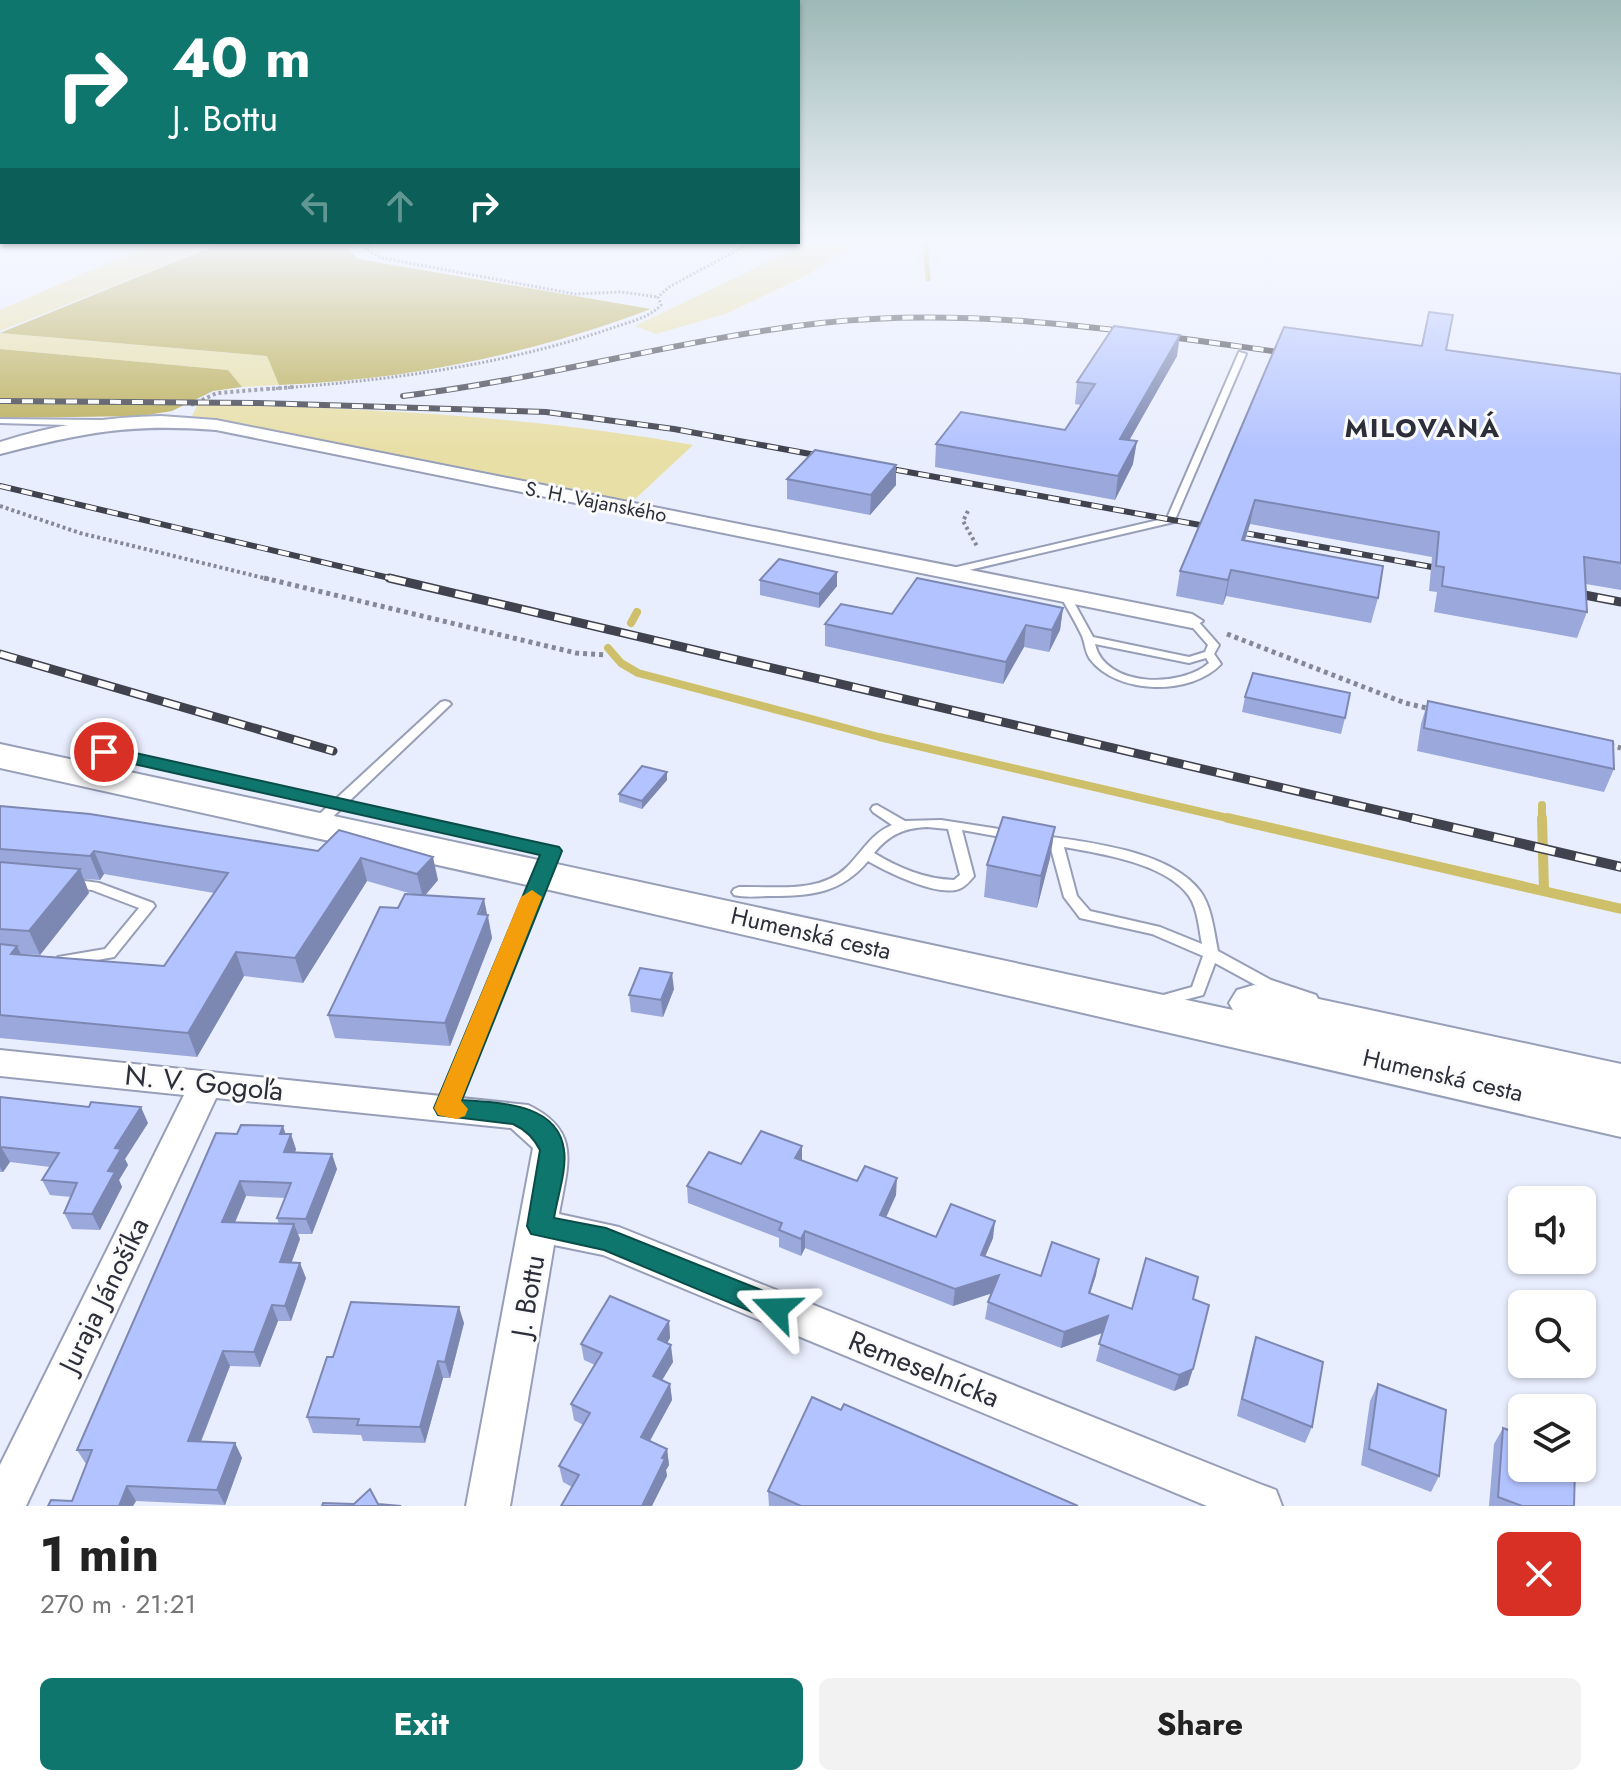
<!DOCTYPE html>
<meta charset="utf-8">
<style>
body{margin:0;font-family:Jost,sans-serif;background:#f2f2f2;color:#222;height:100vh;display:flex;flex-direction:column;font-size:30px;white-space:nowrap}
*{box-sizing:border-box;margin:0}
p{font-size:26px;color:#767676}
.icon{flex:none;width:44px;height:44px;fill:none;stroke:currentColor;stroke-width:2;stroke-linecap:round;stroke-linejoin:round}
.map{position:relative;height:1506px;overflow:hidden}
.panel{display:flex;flex-direction:column;background:#fff;flex:1}
.panel>*{flex:none}
.top-card{position:absolute;left:0px;top:0px;width:800px;height:244px;box-shadow:0 2px 6px #0004;background:#0f766e;color:#fff;overflow:hidden}
.tools{position:absolute;left:1508px;top:1186px;display:grid;gap:16px}
.tools a{display:grid;place-items:center;width:88px;height:88px;border-radius:12px;background:#fff;box-shadow:0 2px 6px #0004;font-size:40px}
.pin{position:absolute;display:grid;place-items:center;width:68px;height:68px;color:#fff;margin:-34px;border:4px solid #fff;border-radius:50%;box-shadow:0 2px 8px #0007}
.me{position:absolute;width:88px;margin:-44px;rotate:292deg;stroke-linejoin:round;filter:drop-shadow(0 0 6px #0008)}
.turn{display:flex;align-items:center;gap:28px;height:168px;padding:0 40px;font-size:36px}
.turn .icon{width:104px;height:104px;stroke-width:2.5}
.turn b{display:block;font-size:56px;line-height:68px}
.lanes{display:flex;align-items:center;height:76px;padding:0 40px;background:#0003;justify-content:center;gap:40px;direction:ltr}
.lanes .off{opacity:.35}
.round{display:grid;place-items:center;flex:none;width:84px;height:84px;border-radius:12px;background:#f2f2f2}
.summary{display:flex;align-items:center;justify-content:space-between;height:136px;padding:0 40px}
h1{font-size:48px;font-weight:700;line-height:60px}
.cta{display:flex;gap:16px;margin-top:auto;padding:16px 40px}
.cta a{flex:1;height:92px;border-radius:12px;background:#0f766e;color:#fff;font-size:32px;font-weight:700;line-height:92px;text-align:center}
.cta a+a{background:#f2f2f2;color:#222}
.map>svg:first-child{display:block}
</style>
<div class="map">
<svg width="1621" height="1506" viewBox="0 0 1621 1506">
<rect width="100%" height="100%" fill="#e9eefe"/>
<g fill="#e8dfa7">
<polygon points="817,238 864,238 809,274 728,313 656,334 635,326"/>
<polygon points="156,242 224,242 0,331 0,310"/>
<polygon points="0,333 267,356 279,385 242,387 228,370 0,349"/>
<path d="M198 404C364 408 529 416 693 445L632 502 192 416Z"/>
</g>
<g fill="#bcaf5a">
<path d="M224 242H362L348 248 358 259 651 309C531 354 408 380 279 385L267 356 0 333Z"/>
<polygon points="0,349 228,370 242,387 213,391 172,411 141,416 0,418"/>
</g>
<g fill="none" stroke-linecap="round" stroke-linejoin="round">
<polyline stroke="#cec06b" stroke-width="5" points="925,238 928,279"/>
<g stroke="#cec06b" stroke-width="8">
<polyline points="631,623 637,612"/>
<polyline points="608,648 621,663 638,673 879,737 1236,820"/>
<polyline points="1542,805 1542,820"/>
</g>
<g stroke="#cec06b" stroke-width="10">
<polyline points="1228,818 1621,909"/>
<polyline points="1542,818 1544,890"/>
</g>
<g stroke="#979eb7" stroke-width="4">
<g id="service">
<polygon points="1239,352 1246,354 1174,522 948,575 944,574 944,570 1167,518"/>
<polygon points="0,419 100,420 104,423 100,426 0,423"/>
<path d="M1066 594 1071 597 1093 637 1189 657 1205 652 1208 645 1187 621 1192 618 1196 619 1219 645 1214 654 1221 664C1191 696 1117 695 1090 659 1085 652 1085 643 1082 636 1076 623 1068 610 1061 597ZM1095 644 1189 663 1206 658 1209 663C1181 688 1105 688 1095 644Z"/>
<polygon points="445,701 449,702 451,704 449,706 322,827 312,827 311,824 312,821 441,702"/>
<path d="M877 805 905 821 941 820 1012 831 1018 835 1012 839 962 830 974 876C970 881 965 887 959 889 937 897 887 872 868 861 841 893 812 896 772 896 760 896 746 898 734 895L732 892 734 889 739 887C774 886 820 894 847 867 862 852 872 833 892 825L873 812 871 809 873 806ZM927 827 948 829 960 875 954 880C924 879 899 868 874 853 889 835 903 828 927 827Z"/>
<path d="M1038 835C1086 842 1169 850 1200 891 1212 907 1214 932 1218 951L1271 980 1316 995 1318 999 1316 1003 1311 1004 1261 988 1215 963 1203 995 1161 1006 1156 1005 1154 1001 1156 997 1192 987 1203 956 1152 934 1080 918 1064 897 1050 845 1033 842 1032 839ZM1064 847C1102 854 1165 863 1189 896 1198 909 1199 930 1202 944L1160 927 1090 911 1077 896Z"/>
<polygon points="552,847 559,851 454,1108 452,1112 446,1114 440,1112 438,1108 545,851"/>
<polygon points="70,879 99,883 153,903 155,906 114,957 63,966 58,965 56,961 58,957 105,949 139,908 92,890 65,887 63,884 65,881"/>
</g>
</g>
<g stroke="#979eb7" stroke-width="4">
<g id="minor">
<path d="M161 416 216 420 1192 614 1203 621 1192 628 216 430C130 423 82 433 0 454V442C53 425 106 417 161 416Z"/>
<path d="M0 1050 528 1105C583 1131 567 1166 559 1214L619 1227 1260 1484 1276 1490 1282 1506H1207L603 1255 554 1245 510 1506H466L533 1148 511 1128 216 1098 26 1506H0V1465L184 1095 0 1076Z"/>
</g>
</g>
<g stroke="#979eb7" stroke-width="4">
<polygon id="primary" points="0,744 1233,1010 1229,1003 1237,990 1254,985 1621,1064 1621,1137 541,888 0,768"/>
</g>
<g stroke="#858996" stroke-width="3" stroke-dasharray="2 2" stroke-linecap="butt">
<polyline points="373,242 366,249 382,258 575,294 621,292 658,297"/>
<path d="M268 389C384 381 502 366 612 328 629 322 649 318 661 305L658 297 669 287 752 242"/>
</g>
<g stroke="#858996" stroke-width="4" stroke-dasharray="3 3" stroke-linecap="butt">
<polyline points="191,405 217,393 293,387"/>
<polyline points="0,506 80,533 272,580"/>
<polyline points="968,511 963,521 978,548"/>
</g>
<g stroke="#858996" stroke-width="5" stroke-dasharray="4 4" stroke-linecap="butt">
<polyline points="264,578 576,653 606,655"/>
<polyline points="1227,634 1405,703 1431,709"/>
<polyline points="1610,745 1621,748"/>
</g>
<use href="#service" fill="#fff" fill-rule="evenodd"/>
<use href="#minor" fill="#fff" fill-rule="evenodd"/>
<use href="#primary" fill="#fff" fill-rule="evenodd"/>
<g stroke="#40434e" stroke-width="6">
<g id="rail-far2">
<path d="M403 396C544 379 680 339 821 323 974 306 1127 331 1279 352"/>
<polyline points="0,401 259,403 546,412 674,429 832,458"/>
<polyline points="875,466 1454,571"/>
<polyline points="0,486 398,580"/>
</g>
</g>
<g stroke="#40434e" stroke-width="9">
<g id="rail-far1">
<polyline points="389,578 1420,820"/>
<polyline points="1564,591 1621,602"/>
<polyline points="0,654 333,751"/>
</g>
</g>
<g stroke="#40434e" stroke-width="10">
<polyline id="rail" points="1412,818 1621,867"/>
</g>
<use href="#rail-far2" stroke="#fbfbfb" stroke-width="4" stroke-dasharray="11" stroke-linecap="butt"/>
<use href="#rail-far1" stroke="#fbfbfb" stroke-width="6" stroke-dasharray="17" stroke-linecap="butt"/>
<use href="#rail" stroke="#fbfbfb" stroke-width="7" stroke-dasharray="21" stroke-linecap="butt"/>
</g>
<g fill="#9aa8db" fill-rule="evenodd">
<polygon points="1429,312 1446,350 1621,374 1621,590 1586,584 1587,612 1577,638 1434,612 1437,592 1429,591 1432,557 1250,524 1245,541 1378,598 1371,623 1226,596 1223,605 1176,596 1180,571 1421,346"/>
<polygon points="1177,356 1129,440 1133,464 1115,500 935,467 936,444 1065,430 1081,405 1075,404 1077,382"/>
<polygon points="787,479 896,485 870,515 787,499"/>
<polygon points="760,580 837,586 819,608 760,595"/>
<polygon points="1063,608 1060,630 1049,652 1024,647 1003,684 825,646 825,624 892,614"/>
<polygon points="1245,697 1345,718 1341,734 1242,712"/>
<polygon points="1428,701 1614,769 1604,792 1417,751 1421,724"/>
<polygon points="667,780 642,809 619,802 619,794"/>
<path d="M0 806 318 851 339 830 438 880 425 895 488 915 492 938 450 1046 335 1038 328 1015 398 908 412 894 367 881 303 983 244 976 197 1057 0 1038ZM104 874 214 893 164 966 21 954 40 955 89 893 84 879 100 880Z"/>
<polygon points="1055,827 1050,858 1037,908 984,897 987,865"/>
<polygon points="674,989 663,1017 631,1012 629,995"/>
<polygon points="0,1097 148,1123 125,1159 128,1165 119,1180 122,1187 100,1230 72,1229 64,1213 71,1197 50,1195 42,1180 50,1167 10,1162 3,1172 0,1172"/>
<path d="M216 1133 286 1134 296 1149 295 1153 337 1169 312 1234H298L300 1239 291 1263 306 1278 291 1321H278L260 1367 230 1366 201 1442 235 1443 242 1458 225 1505 136 1501 133 1506H48L72 1501 86 1464 77 1450ZM246 1196 285 1198 277 1218 279 1224 235 1223Z"/>
<polygon points="802,1161 896,1195 886,1218 936,1237 993,1238 985,1256 1041,1276 1096,1275 1090,1293 1132,1309 1193,1299 1188,1385 1174,1391 1096,1361 1103,1333 1061,1348 985,1319 988,1302 991,1293 953,1306 805,1248 801,1256 779,1247 779,1238 688,1203 687,1186 741,1164"/>
<polygon points="669,1321 670,1338 667,1343 673,1362 662,1380 670,1384 672,1400 650,1441 667,1449 669,1465 666,1470 667,1476 572,1487 563,1482 559,1466 583,1425 574,1420 571,1404 595,1365 584,1360 581,1344"/>
<polygon points="464,1323 450,1378 443,1378 425,1443 363,1441 361,1435 313,1433 307,1417 333,1357"/>
<polygon points="1256,1337 1312,1427 1305,1443 1237,1416 1251,1353"/>
<polygon points="1378,1384 1439,1476 1431,1492 1361,1465 1370,1401"/>
<polygon points="1503,1428 1574,1506 1489,1506 1494,1444"/>
<polygon points="768,1491 1078,1506 769,1506"/>
</g>
<g fill="#7d88b2">
<polygon points="1180,335 1177,356 1117,462 1120,439"/>
<polygon points="1137,441 1133,464 1115,500 1118,476"/>
<polygon points="896,465 896,485 870,515 871,495"/>
<polygon points="1255,500 1250,524 1236,565 1242,540"/>
<polygon points="1231,570 1226,596 1223,605 1228,580"/>
<polygon points="837,572 837,586 819,608 819,594"/>
<polygon points="1063,608 1060,630 1049,652 1052,630"/>
<polygon points="1026,625 1024,647 1003,684 1006,662"/>
<polygon points="667,772 667,780 642,809 642,801"/>
<polygon points="1055,827 1050,858 1037,908 1041,876"/>
<polygon points="94,851 104,874 100,880 90,856"/>
<polygon points="433,857 438,880 423,898 417,874"/>
<polygon points="361,858 367,881 303,983 295,958"/>
<polygon points="80,869 89,893 40,955 29,931"/>
<polygon points="484,899 492,938 450,1046 445,1023"/>
<polygon points="17,946 28,970 11,954"/>
<polygon points="236,952 244,976 197,1057 188,1033"/>
<polygon points="672,973 674,989 663,1017 661,1000"/>
<polygon points="141,1107 148,1123 125,1159 128,1165 119,1180 122,1187 100,1230 92,1214 115,1148"/>
<polygon points="283,1126 288,1141 291,1134 296,1149 289,1168 284,1152 280,1134"/>
<polygon points="802,1146 802,1163 795,1158"/>
<polygon points="1,1147 10,1162 3,1172 0,1167 0,1148"/>
<polygon points="332,1154 337,1169 312,1234 306,1219"/>
<polygon points="897,1178 896,1195 879,1232 880,1215"/>
<polygon points="240,1181 246,1196 228,1238 222,1222"/>
<polygon points="995,1221 993,1238 979,1271 981,1255"/>
<polygon points="294,1224 300,1239 286,1278 280,1262"/>
<polygon points="805,1231 805,1248 801,1256 801,1239"/>
<polygon points="1099,1259 1096,1275 1085,1309 1089,1293"/>
<polygon points="300,1263 306,1278 291,1321 285,1306"/>
<polygon points="999,1275 996,1292 953,1306 955,1289"/>
<polygon points="272,1305 278,1321 260,1367 254,1352"/>
<polygon points="459,1307 464,1323 450,1378 445,1362"/>
<polygon points="1108,1316 1104,1332 1061,1348 1064,1332"/>
<polygon points="669,1321 670,1338 660,1356 658,1339"/>
<polygon points="671,1345 673,1362 655,1392 653,1376"/>
<polygon points="223,1351 230,1366 195,1456 188,1441"/>
<polygon points="438,1361 443,1378 425,1443 420,1427"/>
<polygon points="1193,1369 1188,1385 1174,1391 1179,1375"/>
<polygon points="670,1384 672,1400 643,1453 641,1437"/>
<polygon points="235,1443 242,1458 225,1505 217,1490"/>
<polygon points="667,1449 669,1465 666,1470 667,1476 652,1506 642,1506 662,1458"/>
<polygon points="127,1486 136,1501 133,1506 119,1506"/>
</g>
<g fill="#b3c3ff" stroke="#7d88b2" stroke-width="2">
<polygon points="1429,312 1453,315 1446,350 1621,374 1621,563 1584,557 1587,612 1442,586 1444,567 1436,566 1439,532 1255,500 1242,540 1383,566 1378,598 1231,570 1228,580 1180,571 1284,327 1422,346"/>
<polygon points="1114,326 1180,335 1120,439 1137,441 1118,476 936,444 961,412 1065,430 1095,384 1077,382"/>
<polygon points="815,450 896,465 871,495 787,479"/>
<polygon points="779,559 837,572 819,594 760,580"/>
<polygon points="917,578 1063,608 1052,630 1026,625 1006,662 825,624 841,604 892,614"/>
<polygon points="1253,673 1350,693 1345,718 1245,697"/>
<polygon points="1428,701 1613,741 1614,769 1424,728"/>
<polygon points="642,766 667,772 642,801 619,794"/>
<polygon points="0,806 90,814 318,851 339,830 433,857 417,874 361,858 295,958 236,952 188,1033 0,1015 0,944 17,946 11,954 164,966 228,873 94,851 90,856 0,849"/>
<polygon points="1003,817 1055,827 1041,876 987,865"/>
<polygon points="0,862 80,869 29,931 0,929"/>
<polygon points="405,894 484,899 478,914 488,915 445,1023 328,1015 380,907 398,908"/>
<polygon points="640,968 672,973 661,1000 629,995"/>
<polygon points="0,1097 89,1107 91,1102 141,1107 115,1148 121,1149 108,1171 115,1172 92,1214 64,1213 77,1183 42,1180 59,1153 1,1147 0,1148"/>
<polygon points="241,1125 283,1126 280,1134 291,1134 284,1152 332,1154 306,1219 277,1218 291,1183 240,1181 222,1222 294,1224 280,1262 300,1263 285,1306 272,1305 254,1352 223,1351 188,1441 235,1443 217,1490 127,1486 119,1506 48,1506 51,1500 72,1501 92,1450 77,1450 216,1133 237,1134"/>
<polygon points="761,1131 802,1146 795,1158 857,1181 865,1166 897,1178 880,1215 936,1237 951,1204 995,1221 981,1255 1041,1276 1052,1242 1099,1259 1089,1293 1132,1309 1146,1258 1198,1277 1193,1299 1209,1305 1193,1369 1179,1375 1099,1344 1108,1316 1064,1332 988,1302 999,1275 955,1289 805,1231 801,1239 779,1230 782,1223 687,1186 709,1152 741,1164"/>
<polygon points="610,1296 669,1321 658,1339 671,1345 653,1376 670,1384 641,1437 667,1449 662,1458 665,1459 642,1506 561,1506 579,1475 559,1466 590,1413 571,1404 602,1353 581,1344"/>
<polygon points="351,1302 459,1307 445,1362 438,1361 420,1427 357,1425 359,1419 307,1417 327,1357 333,1357"/>
<polygon points="1256,1337 1323,1362 1312,1427 1242,1399"/>
<polygon points="1378,1384 1446,1410 1439,1476 1369,1449"/>
<polygon points="812,1397 841,1410 844,1404 1078,1506 801,1506 768,1491"/>
<polygon points="1503,1428 1522,1435 1522,1468 1575,1468 1574,1506 1522,1506 1498,1497"/>
<polygon points="370,1489 378,1504 401,1506 322,1506 323,1503 354,1504"/>
</g>
<linearGradient id="sky" x2="0" y2="1"><stop stop-color="#9db9b6"/><stop offset="0.53" stop-color="#f5f7ff"/><stop offset="1" stop-color="#f5f7ff" stop-opacity="0"/></linearGradient>
<rect width="1621" height="449" fill="url(#sky)"/>
<path fill="#0f766e" stroke="#0a4d48" stroke-width="2" d="M104 746 559 847 562 851 462 1100C497 1103 558 1102 564 1150 567 1170 557 1198 554 1218L606 1228 786 1300 790 1309 786 1318 776 1322 604 1250 531 1234 527 1226 540 1150C534 1138 526 1130 513 1124L438 1115 434 1108 540 855 98 756V748Z"/>
<polygon fill="#f59e0b" points="532,890 542,897 461,1101 468,1109 465,1116 456,1119 438,1115 434,1108 521,897"/>
<g text-anchor="middle" dominant-baseline="central" stroke-width="6" stroke-linejoin="round" paint-order="stroke">
<g font-size="20" fill="#2c2f39" stroke="#fbfbfb">
<text transform="translate(596 502) rotate(11)">S. H. Vajanského</text>
</g>
<g font-size="24" fill="#2c2f39" stroke="#fbfbfb">
<text transform="translate(811 933) rotate(13)">Humenská cesta</text>
<text transform="translate(1443 1075) rotate(13)">Humenská cesta</text>
</g>
<g font-size="26" font-weight="bold" letter-spacing="2" fill="#2c2f39" stroke="#fbfbfb">
<text x="1423" y="428">MILOVANÁ</text>
</g>
<g font-size="28" fill="#2c2f39" stroke="#fbfbfb">
<text transform="translate(204 1083) rotate(6)">N. V. Gogoľa</text>
<text transform="translate(104 1295) rotate(-64)">Juraja Jánošíka</text>
<text transform="translate(528 1296) rotate(-80)">J. Bottu</text>
<text transform="translate(924 1369) rotate(22)">Remeselnícka</text>
</g>
</g>
</svg>
<div class="tools">
<a><svg class="icon" aria-label="sound" viewBox="0 0 24 24"><path d="M4 9h4l5-4v14l-5-4H4zM17 9q2 3 0 6"/></svg></a>
<a><svg class="icon" aria-label="search" viewBox="0 0 24 24"><circle cx="10" cy="10" r="6"/><path d="M15 15l6 6"/></svg></a>
<a><svg class="icon" aria-label="layers" viewBox="0 0 24 24"><path d="M12 4l9 5-9 5-9-5zM3 14l9 5 9-5"/></svg></a>
</div>
<div class="pin" style="left:104px;top:752px;background:#d93025"><svg class="icon" aria-label="arrive" viewBox="0 0 24 24"><path d="M6 21V4h12l-3 4 3 4H6"/></svg></div>
<svg class="me" style="left:776px;top:1309px" viewBox="-20 -20 40 40"><path d="M0-17L14 15 0 8-14 15z" fill="#0f766e" stroke="#fff" stroke-width="4"/></svg>
<div class="top-card">
<div class="turn"><svg class="icon" aria-label="right" viewBox="0 0 24 24"><path d="M7 20v-9h11M14 6l5 5-5 5"/></svg><div><b>40 m</b>J. Bottu</div></div>
<div class="lanes"><svg class="icon off" aria-label="left" viewBox="0 0 24 24"><path d="M17 20v-9H6M10 6l-5 5 5 5"/></svg><svg class="icon off" aria-label="ahead" viewBox="0 0 24 24"><path d="M12 20V5M6 11l6-6 6 6"/></svg><svg class="icon" aria-label="right" viewBox="0 0 24 24"><path d="M7 20v-9h11M14 6l5 5-5 5"/></svg></div>
</div>
</div>
<section class="panel">
<div class="summary"><div><h1>1 min</h1><p>270 m · 21:21</p></div><a class="round" style="background:#d93025;color:#fff"><svg class="icon" aria-label="close" viewBox="0 0 24 24"><path d="M6 6l12 12M18 6L6 18"/></svg></a></div>
<div class="cta"><a>Exit</a><a>Share</a></div>
</section>
